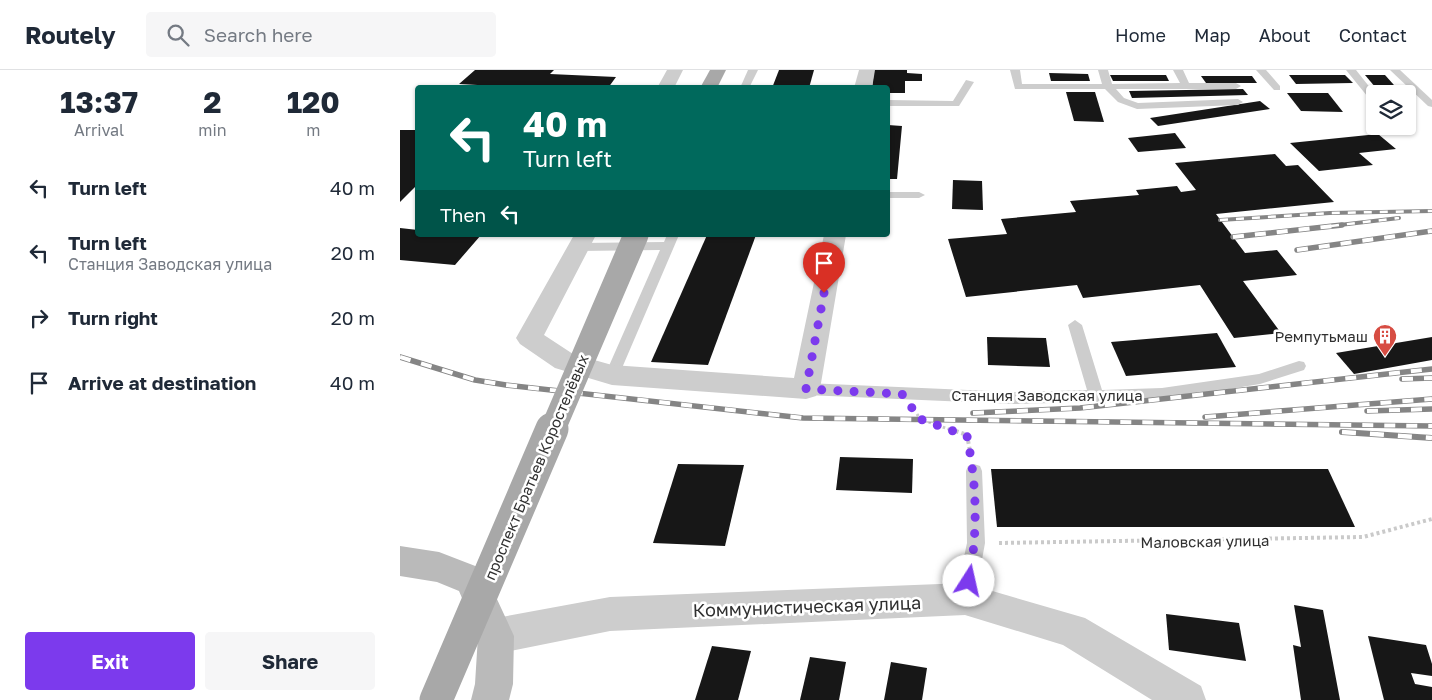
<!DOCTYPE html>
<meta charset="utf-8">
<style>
body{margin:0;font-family:"Golos Text",sans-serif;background:#f6f6f7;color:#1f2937;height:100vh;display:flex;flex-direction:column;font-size:19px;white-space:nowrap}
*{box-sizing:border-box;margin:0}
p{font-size:16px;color:#747a83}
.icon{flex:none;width:28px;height:28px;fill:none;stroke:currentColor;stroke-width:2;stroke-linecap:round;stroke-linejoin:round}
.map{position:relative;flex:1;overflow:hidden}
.panel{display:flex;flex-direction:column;background:#fff;width:400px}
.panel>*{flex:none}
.banner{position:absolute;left:15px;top:15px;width:475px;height:152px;border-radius:5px;box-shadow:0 1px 4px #0004;background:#00695c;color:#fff;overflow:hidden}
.tools{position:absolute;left:966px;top:15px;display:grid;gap:10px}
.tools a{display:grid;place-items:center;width:50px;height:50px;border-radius:5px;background:#fff;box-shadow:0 1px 4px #0004;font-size:25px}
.pin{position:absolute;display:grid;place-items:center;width:42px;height:42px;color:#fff;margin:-51px -21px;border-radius:50% 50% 50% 0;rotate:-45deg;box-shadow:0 0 5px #0007}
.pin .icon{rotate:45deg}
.me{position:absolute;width:55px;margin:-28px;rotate:10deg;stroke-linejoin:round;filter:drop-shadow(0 0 4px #0008)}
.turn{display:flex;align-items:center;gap:18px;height:105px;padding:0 25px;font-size:22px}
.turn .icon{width:65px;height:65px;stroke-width:2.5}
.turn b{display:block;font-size:35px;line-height:42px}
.then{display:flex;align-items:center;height:48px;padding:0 25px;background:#0003;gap:10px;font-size:19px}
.eta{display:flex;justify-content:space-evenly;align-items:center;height:85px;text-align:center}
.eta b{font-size:30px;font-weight:700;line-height:35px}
.primary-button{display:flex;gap:10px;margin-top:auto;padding:10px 25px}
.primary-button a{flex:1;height:58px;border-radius:5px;background:#7c3aed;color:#fff;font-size:20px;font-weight:700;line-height:58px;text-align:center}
.primary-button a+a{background:#f6f6f7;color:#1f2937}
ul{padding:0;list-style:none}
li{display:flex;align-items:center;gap:15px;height:65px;padding:0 25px}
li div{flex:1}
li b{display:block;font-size:19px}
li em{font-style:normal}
header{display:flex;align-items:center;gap:30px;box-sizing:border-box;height:70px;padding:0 25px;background:#fff;border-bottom:1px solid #e0e1e3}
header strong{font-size:24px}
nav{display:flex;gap:28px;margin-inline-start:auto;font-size:18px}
.search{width:350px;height:45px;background:#f6f6f7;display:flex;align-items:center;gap:12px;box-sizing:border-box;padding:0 18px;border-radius:5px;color:#747a83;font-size:19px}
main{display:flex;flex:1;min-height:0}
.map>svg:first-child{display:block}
</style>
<header>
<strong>Routely</strong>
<div class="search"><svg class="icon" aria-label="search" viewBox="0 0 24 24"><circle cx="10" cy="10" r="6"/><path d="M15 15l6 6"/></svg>Search here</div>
<nav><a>Home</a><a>Map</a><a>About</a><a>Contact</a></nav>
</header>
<main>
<section class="panel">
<div class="eta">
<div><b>13:37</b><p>Arrival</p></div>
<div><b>2</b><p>min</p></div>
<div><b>120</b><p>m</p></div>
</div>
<ul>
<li><svg class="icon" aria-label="left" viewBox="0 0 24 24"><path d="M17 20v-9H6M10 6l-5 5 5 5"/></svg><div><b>Turn left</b></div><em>40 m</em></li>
<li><svg class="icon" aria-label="left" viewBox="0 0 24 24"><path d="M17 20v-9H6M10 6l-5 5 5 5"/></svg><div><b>Turn left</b><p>Станция Заводская улица</p></div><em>20 m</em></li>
<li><svg class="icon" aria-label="right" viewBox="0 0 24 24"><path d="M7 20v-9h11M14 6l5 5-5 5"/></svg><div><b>Turn right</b></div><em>20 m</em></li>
<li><svg class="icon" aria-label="arrive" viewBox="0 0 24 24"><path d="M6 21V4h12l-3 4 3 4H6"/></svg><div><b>Arrive at destination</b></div><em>40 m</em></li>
</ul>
<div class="primary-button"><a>Exit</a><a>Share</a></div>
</section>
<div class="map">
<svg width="1032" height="630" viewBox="0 0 1032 630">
<rect width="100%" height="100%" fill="#fff"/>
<g fill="#171717">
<polygon points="75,0 154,0 150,4 216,7 208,18 131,18 59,14"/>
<polygon points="379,0 414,0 409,18 372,18"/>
<polygon points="474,0 507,0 507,3 522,4 522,11 505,11 505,23 488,23 488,18 472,18"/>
<polygon points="649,3 688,4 690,11 651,11"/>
<polygon points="710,5 766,5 769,11 713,11"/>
<polygon points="889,5 945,5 953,13 896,14"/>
<polygon points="965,5 985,5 1002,24 981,24"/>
<polygon points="801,6 852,6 857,13 806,13"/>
<polygon points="843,19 848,25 732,28 729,21"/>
<polygon points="666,22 695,22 704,52 674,51"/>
<polygon points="887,23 928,23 943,42 901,41"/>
<polygon points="860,31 870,39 758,56 750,48"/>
<polygon points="488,55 502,56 497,109 488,109"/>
<polygon points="0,60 18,60 18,114 0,132"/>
<polygon points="775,63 786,78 738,82 728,68"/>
<polygon points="978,64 996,79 959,83 973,95 919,101 890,73"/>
<polygon points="875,84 886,96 898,95 934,132 816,144 845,183 877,180 897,205 843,211 881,263 834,268 800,215 683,228 677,215 566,227 548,169 607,164 601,149 676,142 670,131 739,125 736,120 777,116 781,122 796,120 775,93"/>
<polygon points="553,110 582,111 583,140 552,139"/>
<polygon points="0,158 18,160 18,165 81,165 55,195 0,190"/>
<polygon points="307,165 356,165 308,295 251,292"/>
<polygon points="817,263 836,297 726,306 711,272"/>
<polygon points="587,267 646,268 650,297 588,295"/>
<polygon points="1032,267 1032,290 954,304 936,283"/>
<polygon points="440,387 513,389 512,423 436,420"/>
<polygon points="278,394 344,395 325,476 253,473"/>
<polygon points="591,399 928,399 955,457 597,457"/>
<polygon points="894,535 923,540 940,630 901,630 893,575 901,577"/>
<polygon points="766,544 839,553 846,591 769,580"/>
<polygon points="968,566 1026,575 1032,594 1032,606 1011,603 1015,614 1032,617 1032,630 984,630"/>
<polygon points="312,576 351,581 338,630 295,630"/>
<polygon points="410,587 446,592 439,630 400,630"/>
<polygon points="491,592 527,598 522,630 484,630"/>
</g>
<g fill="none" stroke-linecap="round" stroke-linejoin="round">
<polyline stroke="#cacaca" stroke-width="3" stroke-dasharray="2.5 2.5" stroke-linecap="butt" points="517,344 520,349 554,361"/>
<g stroke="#cacaca" stroke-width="4" stroke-dasharray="3 3" stroke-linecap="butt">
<polyline points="550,359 567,365 570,381"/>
<polyline points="599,473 963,467 1032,449"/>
</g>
<g fill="#cdcdcd" fill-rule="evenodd">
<polygon points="348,0 358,0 349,18 340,18"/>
<polygon points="610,0 620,0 622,14 702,14 698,0 708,0 712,14 780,13 773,0 783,0 789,13 836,13 841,16 836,19 716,19 724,28 738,33 838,29 843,32 838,35 737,39 718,32 705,19 615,19"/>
<polygon points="856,0 866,0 880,16 880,20 874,20"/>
<polygon points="946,0 956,0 975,24 975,33 972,32"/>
<polygon points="990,0 1000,0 1032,30 1032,37 1028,36"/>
<polygon points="566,10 574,12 559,36 488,36 488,30 553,31"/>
<polygon points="488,122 519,122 525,125 519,128 488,128"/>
<polygon points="267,165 279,165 219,305 217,309 207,309 205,305 260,180 179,181 173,177 179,173 264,172"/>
<polygon points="675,250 682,255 702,320 762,318 859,304 899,291 904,292 906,296 904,300 860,314 762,330 614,334 406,325 401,323 398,319 401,315 406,313 614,322 687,320 668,255"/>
<polygon points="574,394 580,396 582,401 585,473 575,529 572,535 565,538 558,535 555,529 567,473 566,401 568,396"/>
</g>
<g fill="#cdcdcd" fill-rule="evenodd">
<polygon points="267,0 283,0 274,18 257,18"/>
<polygon points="459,0 475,0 472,18 454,18"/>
<polygon points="174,165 196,165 144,265 173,284 212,295 394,308 424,165 446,165 420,319 416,326 406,329 212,315 155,298 120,274 116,268"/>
<polygon points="565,513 685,548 801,616 806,630 752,630 663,575 565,545 210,561 96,584 83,578 78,566 83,554 96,548 210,527"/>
</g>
<polygon fill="#bababa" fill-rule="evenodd" points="0,476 39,482 83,499 114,566 113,614 109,630 71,630 75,614 78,566 59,521 37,512 0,506"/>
<polygon fill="#a8a8a8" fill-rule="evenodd" points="310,0 326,0 317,18 300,18"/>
<g stroke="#858585" stroke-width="4">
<g id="rail-far2">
<polyline points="820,150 930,143 1032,141"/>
<polyline points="931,156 999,148"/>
</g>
</g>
<g stroke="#858585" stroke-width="5.5">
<g id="rail-far1">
<polyline points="833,167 942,155"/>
<polyline points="897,180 1032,161"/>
<polyline points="0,287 75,310 106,315 403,348 1032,356"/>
<polyline points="1002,309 1032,308"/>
<polyline points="967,341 1032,339"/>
<polyline points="573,343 680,338 1032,299"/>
<polyline points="805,347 1032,329"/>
</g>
</g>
<g stroke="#858585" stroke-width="6">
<polyline id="rail" points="942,362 1032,368"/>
</g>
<use href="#rail-far2" stroke="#fff" stroke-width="2.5" stroke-dasharray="8" stroke-linecap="butt"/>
<use href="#rail-far1" stroke="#fff" stroke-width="4" stroke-dasharray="11" stroke-linecap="butt"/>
<use href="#rail" stroke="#fff" stroke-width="4.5" stroke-dasharray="14" stroke-linecap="butt"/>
<polyline stroke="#a8a8a8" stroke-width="25" points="152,361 236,165"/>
<polyline stroke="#a8a8a8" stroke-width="33" points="36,630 152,359"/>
</g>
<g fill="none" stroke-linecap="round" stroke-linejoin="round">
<path stroke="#7c3aed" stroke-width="9" stroke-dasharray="0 16.2" d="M424 223 406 319 502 324 520 349 567 366C577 417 578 460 569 511"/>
</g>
<defs>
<g id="building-pin" transform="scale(1.25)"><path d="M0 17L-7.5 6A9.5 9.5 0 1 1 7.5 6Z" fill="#d74d43" stroke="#fff"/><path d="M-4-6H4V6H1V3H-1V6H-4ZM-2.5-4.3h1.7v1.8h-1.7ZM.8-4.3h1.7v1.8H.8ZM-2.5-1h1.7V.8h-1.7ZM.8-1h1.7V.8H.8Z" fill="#fff"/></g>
</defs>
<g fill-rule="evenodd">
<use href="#building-pin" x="985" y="266"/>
</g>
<g text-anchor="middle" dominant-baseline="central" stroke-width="5" stroke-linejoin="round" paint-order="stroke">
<g font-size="15" fill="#303030" stroke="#fff" text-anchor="end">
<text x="968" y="266">Ремпутьмаш</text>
</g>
<g font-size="15" fill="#303030" stroke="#fff">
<text x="647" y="325">Станция Заводская улица</text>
<text transform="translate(136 397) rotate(-67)">проспект Братьев Коростелёвых</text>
<text transform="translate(805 471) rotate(-1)">Маловская улица</text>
</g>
<g font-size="18" fill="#303030" stroke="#fff">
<text transform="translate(407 536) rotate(-2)">Коммунистическая улица</text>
</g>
</g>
</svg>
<div class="tools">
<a><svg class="icon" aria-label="layers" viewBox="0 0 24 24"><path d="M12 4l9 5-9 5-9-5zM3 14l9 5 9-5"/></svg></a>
</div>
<div class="pin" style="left:424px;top:223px;background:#d93025"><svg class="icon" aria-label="arrive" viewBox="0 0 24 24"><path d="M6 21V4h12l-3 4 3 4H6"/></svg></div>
<svg class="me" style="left:569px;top:511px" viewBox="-20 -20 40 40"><circle r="19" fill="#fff"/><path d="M0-13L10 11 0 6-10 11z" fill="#7c3aed"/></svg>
<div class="banner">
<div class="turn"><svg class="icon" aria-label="left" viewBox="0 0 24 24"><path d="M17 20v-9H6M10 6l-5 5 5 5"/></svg><div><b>40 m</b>Turn left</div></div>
<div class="then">Then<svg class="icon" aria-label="left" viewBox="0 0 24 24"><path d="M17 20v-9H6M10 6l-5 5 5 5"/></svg></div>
</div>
</div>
</main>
